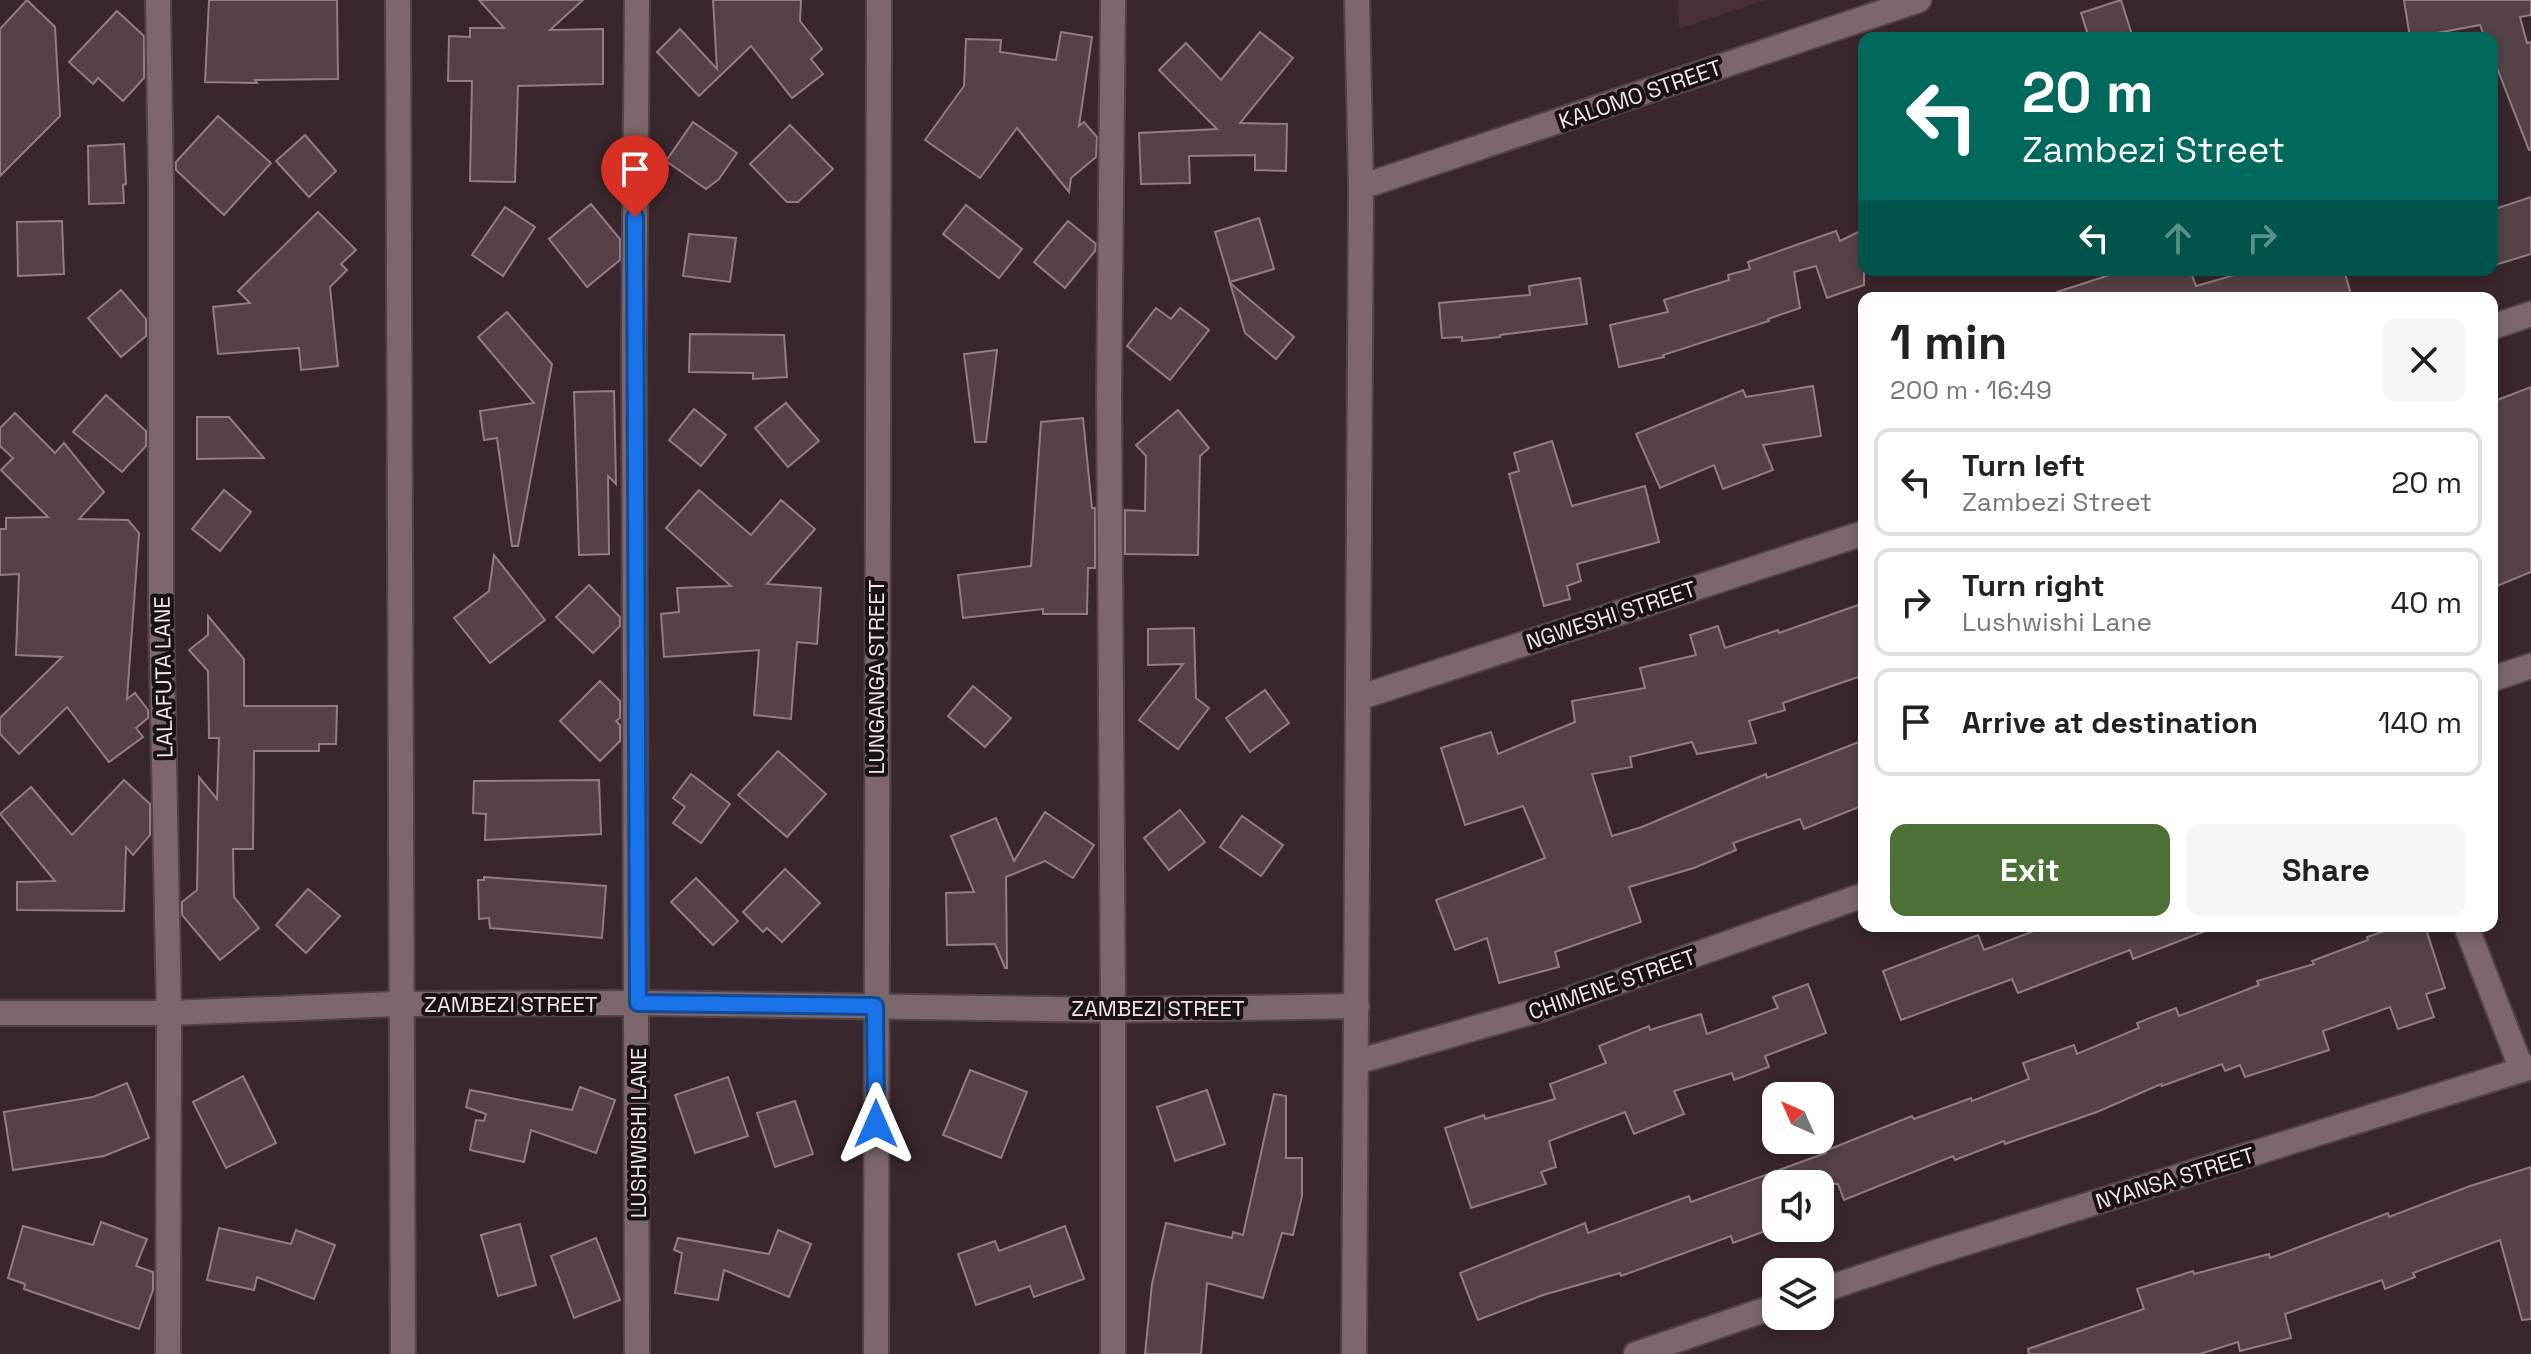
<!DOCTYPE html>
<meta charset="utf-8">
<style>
body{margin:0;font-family:"Space Grotesk",sans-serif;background:#f6f6f6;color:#222;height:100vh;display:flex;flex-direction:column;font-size:30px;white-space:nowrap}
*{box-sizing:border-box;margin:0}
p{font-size:26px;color:#767676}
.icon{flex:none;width:44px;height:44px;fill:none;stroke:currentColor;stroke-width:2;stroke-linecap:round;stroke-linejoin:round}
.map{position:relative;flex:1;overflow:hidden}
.drawer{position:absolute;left:1858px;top:292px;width:640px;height:640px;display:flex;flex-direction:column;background:#fff;border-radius:16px;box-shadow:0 4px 12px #0003}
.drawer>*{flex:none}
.banner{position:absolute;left:1858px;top:32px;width:640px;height:244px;border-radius:16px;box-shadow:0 4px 12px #0003;background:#00695c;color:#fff;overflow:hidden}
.needle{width:52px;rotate:315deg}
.controls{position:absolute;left:1762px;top:1082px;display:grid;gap:16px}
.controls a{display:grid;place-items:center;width:72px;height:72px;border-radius:16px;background:#fff;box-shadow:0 4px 12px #0003;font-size:40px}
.pin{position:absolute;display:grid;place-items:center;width:68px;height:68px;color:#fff;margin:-82px -34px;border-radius:50% 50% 50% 0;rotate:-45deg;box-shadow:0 0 8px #0007}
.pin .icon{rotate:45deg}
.me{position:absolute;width:88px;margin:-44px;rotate:0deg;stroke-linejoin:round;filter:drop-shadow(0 0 6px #0008)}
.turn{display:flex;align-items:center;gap:28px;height:168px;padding:0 32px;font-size:36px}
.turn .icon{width:104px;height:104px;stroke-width:2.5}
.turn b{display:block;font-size:56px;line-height:68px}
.lanes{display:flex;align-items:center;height:76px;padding:0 32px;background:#0003;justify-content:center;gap:40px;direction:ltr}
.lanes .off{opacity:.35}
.round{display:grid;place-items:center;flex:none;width:84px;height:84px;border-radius:16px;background:#f6f6f6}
.headline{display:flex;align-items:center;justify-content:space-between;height:136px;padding:0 32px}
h1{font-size:48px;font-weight:600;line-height:60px}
.button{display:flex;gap:16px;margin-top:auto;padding:16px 32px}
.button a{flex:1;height:92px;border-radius:16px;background:#4d7037;color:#fff;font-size:32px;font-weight:600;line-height:92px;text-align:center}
.button a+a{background:#f6f6f6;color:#222}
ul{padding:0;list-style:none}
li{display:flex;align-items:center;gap:24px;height:108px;margin:0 16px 12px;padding:0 16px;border:4px solid #e0e0e0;border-radius:16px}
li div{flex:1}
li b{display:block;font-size:30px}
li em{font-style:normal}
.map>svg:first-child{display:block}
</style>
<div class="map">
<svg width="2531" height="1354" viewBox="0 0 2531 1354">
<rect width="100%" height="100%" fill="#38272c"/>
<polygon fill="#473037" points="1678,0 1765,0 1679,29"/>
<g fill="#544246" stroke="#927d82" stroke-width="2">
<polygon points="27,0 55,27 60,116 0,176 0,29"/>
<polygon points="209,0 337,0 338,79 255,80 257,83 205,82"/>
<polygon points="479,0 583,0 550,30 603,29 603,84 518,86 515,182 470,181 472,81 448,81 449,36 470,37 470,28 504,28"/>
<polygon points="713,0 801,0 800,21 822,49 811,59 823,74 792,98 751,46 699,96 657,52 680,29 717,69"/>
<polygon points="2121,0 2133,38 2089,38 2081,13"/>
<polygon points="2404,0 2531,0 2531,15 2520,17 2527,43 2531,42 2531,150 2529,150 2492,55 2492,38 2485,38 2480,25 2410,38"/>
<polygon points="117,11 144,36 144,78 123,101 98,78 93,84 69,62"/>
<polygon points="1061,32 1092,37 1079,126 1084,122 1097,137 1096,157 1071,178 1069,192 1017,128 980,178 925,140 964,86 966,39 1001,40 1000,52 1056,60"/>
<polygon points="1260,32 1293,58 1240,123 1287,124 1286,171 1255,170 1255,155 1189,156 1190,183 1141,184 1139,133 1217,129 1159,70 1186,43 1221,80"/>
<polygon points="218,116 271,163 224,215 176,170 176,162"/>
<polygon points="693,122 737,153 719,179 706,189 666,161"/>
<polygon points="790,125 833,169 798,202 787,202 750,164"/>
<polygon points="305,135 336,171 309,197 276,161"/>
<polygon points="124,144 126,184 123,185 124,203 89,204 88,146"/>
<polygon points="2531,197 2531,254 2492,266 2492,210"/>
<polygon points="591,204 620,239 620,260 587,287 549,239"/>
<polygon points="966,205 1022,249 999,278 943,234"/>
<polygon points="505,207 535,227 503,276 472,255"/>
<polygon points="318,212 356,250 341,264 347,270 330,287 338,366 301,370 299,348 218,354 213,307 250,303 238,291"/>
<polygon points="1259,218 1274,269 1230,282 1215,232"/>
<polygon points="62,221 64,274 18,276 17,222"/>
<polygon points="1068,221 1096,244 1095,251 1065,288 1034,262"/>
<polygon points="1864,229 1864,285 1827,298 1816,266 1794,272 1800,308 1768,319 1769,321 1663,355 1664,357 1619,367 1610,325 1668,312 1664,300 1729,280 1728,275 1750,269 1748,262 1836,231 1840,241"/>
<polygon points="689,234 736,238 730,282 683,276"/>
<polygon points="2125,270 2190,270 2196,286 2252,270 2344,270 2352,298 2058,298 2057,292"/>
<polygon points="1580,278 1587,324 1500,335 1500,337 1462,341 1462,337 1442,338 1439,303 1530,295 1529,286"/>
<polygon points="1230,283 1294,337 1276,359 1245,333"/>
<polygon points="121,290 146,319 146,336 121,357 88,318"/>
<polygon points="1156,308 1171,319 1180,308 1209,330 1170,380 1127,346"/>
<polygon points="507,312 552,364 518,546 512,546 497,438 484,440 480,411 534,403 478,337"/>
<polygon points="690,334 784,335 787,377 753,379 753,373 689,372"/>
<polygon points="997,350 986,442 975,442 964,354"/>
<polygon points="1813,386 1821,436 1763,445 1773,470 1723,489 1714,465 1660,488 1636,434 1743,390 1746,397"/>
<polygon points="2531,387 2531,572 2492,588 2492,402"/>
<polygon points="614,391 616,484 608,476 609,554 579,555 574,392"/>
<polygon points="106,395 146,431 146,446 122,472 73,432"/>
<polygon points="786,403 819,441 788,467 755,428"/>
<polygon points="694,409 726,435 701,466 669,440"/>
<polygon points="1178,410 1209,448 1200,456 1198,555 1125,554 1125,510 1145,511 1146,456 1136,445"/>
<polygon points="15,413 55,453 64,443 104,492 79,519 128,520 139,533 127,699 135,693 148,710 148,718 136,728 143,737 109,762 67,707 19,754 0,734 0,718 62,657 16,655 19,574 0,575 0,529 6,529 6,518 48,517 1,470 13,458 0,446 0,428"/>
<polygon points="197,417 229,417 264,458 197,459"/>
<polygon points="1083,418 1092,508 1095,508 1095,568 1088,568 1087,614 1043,614 1043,609 963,618 958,575 1031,566 1041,422"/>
<polygon points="1552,441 1572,506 1645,486 1659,542 1577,564 1581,581 1567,586 1570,599 1544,606 1509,474 1519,471 1514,453"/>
<polygon points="224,490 251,512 220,551 192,529"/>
<polygon points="699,490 751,535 781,500 815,529 767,584 821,588 817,644 797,642 791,719 754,715 759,650 664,657 661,614 679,612 677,588 731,586 666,528"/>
<polygon points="494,555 545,620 490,663 454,618 489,591"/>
<polygon points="589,585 620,617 620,626 593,653 556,617"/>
<polygon points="1864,603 1864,675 1783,703 1785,710 1749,721 1756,743 1697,754 1692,742 1630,757 1632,767 1592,774 1612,836 1642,827 1766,774 1767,778 1864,740 1864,805 1804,829 1800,819 1733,843 1736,850 1694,868 1629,887 1641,922 1555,952 1559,967 1499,983 1487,938 1455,950 1436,900 1545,858 1523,806 1465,825 1441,748 1491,732 1498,754 1575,722 1572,701 1645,688 1640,668 1696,655 1690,635 1718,626 1725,648 1778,630 1779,633"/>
<polygon points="208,616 244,659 244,706 337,706 336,744 319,744 319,751 254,751 253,849 233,849 234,897 259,928 220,960 182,915 182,902 197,890 199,777 217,799 219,738 209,738 208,671 189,650 208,635"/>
<polygon points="1194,628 1196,698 1209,708 1178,749 1139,720 1183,664 1148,665 1148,629"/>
<polygon points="600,681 620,701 620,718 616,721 620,725 620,741 600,761 560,721"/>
<polygon points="973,686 1011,718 985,747 948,716"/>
<polygon points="1265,690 1289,723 1250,752 1226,718"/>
<polygon points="778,751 826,794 787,837 738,795"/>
<polygon points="691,774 730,804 701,843 673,823 685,807 673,798"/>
<polygon points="124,780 150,804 150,835 133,855 126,847 124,911 17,910 17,882 55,881 0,814 31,787 72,835"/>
<polygon points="599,780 601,834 485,840 486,814 473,813 474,781"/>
<polygon points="1180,810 1205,842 1169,870 1144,838"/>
<polygon points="1045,812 1094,845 1073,878 1045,861 1006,877 1007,968 1005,968 995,944 947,945 946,893 974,892 951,836 996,818 1014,861"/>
<polygon points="1242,816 1283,845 1261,876 1220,847"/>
<polygon points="785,869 820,903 782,942 767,928 763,932 743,912"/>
<polygon points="484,877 606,886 602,938 490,928 489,918 479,919 478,880 484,880"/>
<polygon points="696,878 738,921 713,945 671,902"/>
<polygon points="308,889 340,916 306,953 276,925"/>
<polygon points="2047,926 2213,928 2133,959 2130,950 2018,993 2012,979 1901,1020 1883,971 1978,935 1984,950"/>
<polygon points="2399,926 2425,926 2445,988 2426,994 2434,1017 2398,1029 2390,1007 2323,1031 2329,1050 2245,1077 2240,1065 2225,1071 2222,1064 2162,1086 2161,1084 2097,1112 2005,1144 2004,1141 1955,1160 1953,1156 1844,1200 1838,1184 1776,1184 1776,1227 1733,1243 1731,1236 1621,1276 1620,1273 1543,1295 1478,1320 1460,1273 1585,1223 1588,1233 1689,1196 1691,1202 1826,1153 1825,1151 1912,1116 1914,1119 1971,1098 1972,1101 2029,1079 2023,1063 2074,1045 2077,1054 2139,1028 2137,1023 2176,1008 2179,1016 2259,985 2257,981 2314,964 2312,961 2368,940 2367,937"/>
<polygon points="1808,984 1826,1033 1765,1056 1769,1067 1734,1080 1732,1073 1674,1091 1684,1114 1634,1134 1625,1112 1549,1141 1556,1167 1541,1172 1546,1184 1471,1208 1445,1128 1484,1115 1485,1119 1555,1099 1550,1084 1606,1063 1599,1046 1649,1026 1650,1030 1701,1014 1707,1034 1778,1008 1773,997"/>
<polygon points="970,1070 1027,1092 1001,1158 943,1135"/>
<polygon points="243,1076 276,1143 226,1168 193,1102"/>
<polygon points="728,1077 748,1136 695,1153 675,1095"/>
<polygon points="127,1083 149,1138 104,1156 13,1170 4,1112 93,1097"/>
<polygon points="580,1087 615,1100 596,1153 531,1130 524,1162 470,1150 476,1120 484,1121 486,1114 466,1107 470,1090 572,1110"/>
<polygon points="1207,1090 1225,1144 1175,1161 1157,1107"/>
<polygon points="1274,1094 1286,1096 1286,1158 1302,1158 1302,1196 1293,1235 1282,1233 1263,1298 1207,1283 1201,1354 1145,1354 1152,1284 1166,1223 1232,1238 1233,1232 1243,1235"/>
<polygon points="795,1101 813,1154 775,1167 757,1113"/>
<polygon points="2531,1167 2531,1319 2522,1320 2500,1240 2413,1273 2415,1277 2385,1289 2382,1280 2285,1314 2291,1338 2240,1351 2238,1342 2200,1354 2029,1354 2028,1349 2144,1309 2137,1289 2193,1271 2194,1274 2269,1254 2270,1258 2388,1213 2389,1217 2470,1186"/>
<polygon points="101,1222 147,1239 136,1266 153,1272 153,1290 139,1329 24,1289 25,1284 8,1278 23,1226 93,1245"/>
<polygon points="520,1224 536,1285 498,1296 481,1235"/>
<polygon points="1065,1226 1084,1279 1034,1297 1030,1286 976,1305 958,1254 995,1241 999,1251"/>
<polygon points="219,1228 291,1244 296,1230 335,1245 314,1299 257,1277 254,1290 207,1280"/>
<polygon points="778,1230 811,1244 789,1297 724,1270 718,1300 675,1293 682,1253 674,1250 678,1238 769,1254"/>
<polygon points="596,1238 620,1300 574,1318 551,1256"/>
</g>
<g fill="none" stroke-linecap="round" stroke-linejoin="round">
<g stroke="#524347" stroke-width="28">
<g id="minor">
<polyline points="158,0 161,187 161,611 169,1013 168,1354"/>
<polyline points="398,0 403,1354"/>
<polyline points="637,0 634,341 637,1354"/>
<polyline points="1361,187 1919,0"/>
<polyline points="2492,327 2531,314"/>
<polyline points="2492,679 2531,666"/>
<polyline points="1358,698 1864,533"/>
<polyline points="2466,926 2522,1070"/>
<polyline points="0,1013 169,1013 397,1004 638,1003 1113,1010 1357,1006"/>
<polyline points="1356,1062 1542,1009 1864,895"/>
<polyline points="1820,1291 1933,1253 2531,1067"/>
<polyline points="876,1354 879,0"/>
<polyline points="1113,1354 1113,1010 1109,394 1113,0"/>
<polyline points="1354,1354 1361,187 1357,0"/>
<polyline points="1636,1354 1776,1306"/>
</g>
</g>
<use href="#minor" stroke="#7b676c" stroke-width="24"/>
</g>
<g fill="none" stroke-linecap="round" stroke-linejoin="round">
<g stroke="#114b97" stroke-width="20">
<polyline id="route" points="635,217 638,1003 875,1006 876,1124"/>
</g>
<use href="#route" stroke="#1a73e8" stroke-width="14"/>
</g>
<g text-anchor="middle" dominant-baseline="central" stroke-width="8" stroke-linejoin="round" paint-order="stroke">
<g font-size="22" fill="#f2e6e9" stroke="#1a1214">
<text transform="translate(1640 94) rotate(-19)">KALOMO STREET</text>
<text transform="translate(1611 615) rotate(-18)">NGWESHI STREET</text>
<text transform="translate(163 677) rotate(-91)">LALAFUTA LANE</text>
<text transform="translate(876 677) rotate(-90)">LUNGANGA STREET</text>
<text transform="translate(1612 984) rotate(-19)">CHIMENE STREET</text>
<text x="511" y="1004">ZAMBEZI STREET</text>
<text x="1158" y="1008">ZAMBEZI STREET</text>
<text transform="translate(638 1133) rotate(-90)">LUSHWISHI LANE</text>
<text transform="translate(2175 1178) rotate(-17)">NYANSA STREET</text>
</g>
</g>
</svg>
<div class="controls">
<a><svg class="needle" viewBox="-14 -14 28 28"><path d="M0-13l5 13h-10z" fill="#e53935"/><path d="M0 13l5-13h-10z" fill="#767676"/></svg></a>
<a><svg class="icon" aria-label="sound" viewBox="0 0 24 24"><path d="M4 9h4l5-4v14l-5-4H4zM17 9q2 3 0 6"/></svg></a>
<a><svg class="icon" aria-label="layers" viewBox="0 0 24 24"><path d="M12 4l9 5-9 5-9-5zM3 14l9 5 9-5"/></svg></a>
</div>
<div class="pin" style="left:635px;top:217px;background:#d93025"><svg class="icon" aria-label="arrive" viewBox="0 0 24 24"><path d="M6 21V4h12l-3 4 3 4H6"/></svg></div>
<svg class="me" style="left:876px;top:1124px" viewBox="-20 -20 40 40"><path d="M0-17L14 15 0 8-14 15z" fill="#1a73e8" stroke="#fff" stroke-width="4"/></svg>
<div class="banner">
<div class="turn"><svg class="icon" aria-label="left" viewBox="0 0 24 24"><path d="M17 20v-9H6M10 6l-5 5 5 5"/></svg><div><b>20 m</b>Zambezi Street</div></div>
<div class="lanes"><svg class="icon" aria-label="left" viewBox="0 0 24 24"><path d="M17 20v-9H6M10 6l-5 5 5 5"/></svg><svg class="icon off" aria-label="ahead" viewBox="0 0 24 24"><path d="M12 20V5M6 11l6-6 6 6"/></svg><svg class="icon off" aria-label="right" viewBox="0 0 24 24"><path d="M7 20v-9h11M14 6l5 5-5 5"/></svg></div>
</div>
<section class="drawer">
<div class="headline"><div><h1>1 min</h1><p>200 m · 16:49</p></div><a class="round"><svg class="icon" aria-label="close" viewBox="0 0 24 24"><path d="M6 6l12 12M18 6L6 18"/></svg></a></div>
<ul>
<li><svg class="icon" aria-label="left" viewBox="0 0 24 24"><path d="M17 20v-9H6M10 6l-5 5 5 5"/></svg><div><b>Turn left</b><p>Zambezi Street</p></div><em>20 m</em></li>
<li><svg class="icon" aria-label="right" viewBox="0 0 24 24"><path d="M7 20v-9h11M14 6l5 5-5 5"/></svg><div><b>Turn right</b><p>Lushwishi Lane</p></div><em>40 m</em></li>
<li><svg class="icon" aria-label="arrive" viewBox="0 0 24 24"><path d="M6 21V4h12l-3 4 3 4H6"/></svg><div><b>Arrive at destination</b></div><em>140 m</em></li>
</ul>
<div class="button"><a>Exit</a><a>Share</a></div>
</section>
</div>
